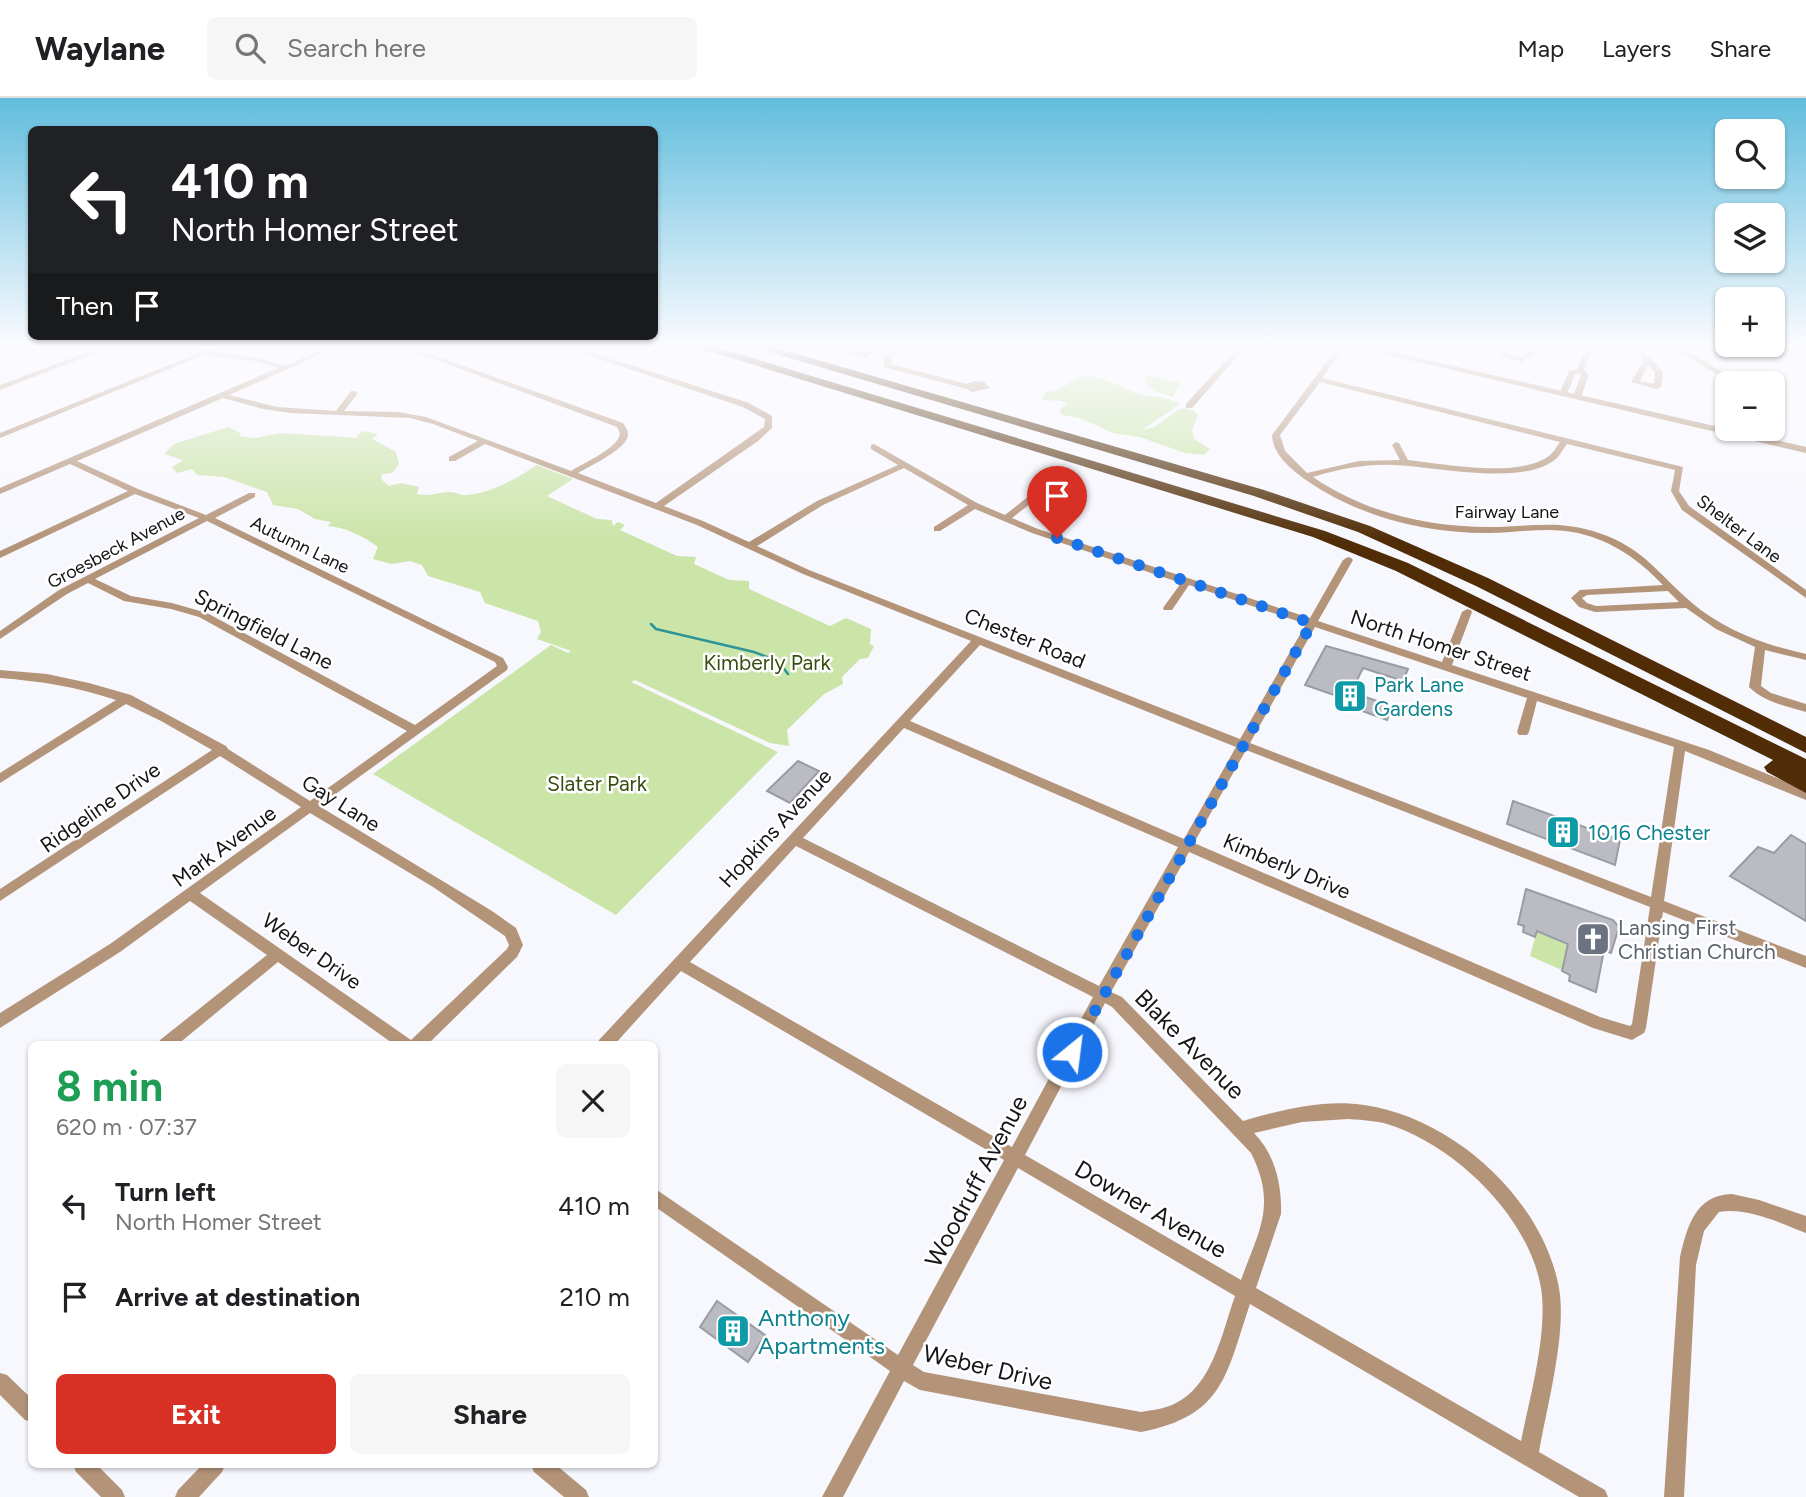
<!DOCTYPE html>
<meta charset="utf-8">
<style>
body{margin:0;font-family:Figtree,sans-serif;background:#f6f6f6;color:#202124;height:100vh;display:flex;flex-direction:column;font-size:26px;white-space:nowrap}
*{box-sizing:border-box;margin:0}
p{font-size:23px;color:#757577}
.icon{flex:none;width:38px;height:38px;fill:none;stroke:currentColor;stroke-width:2;stroke-linecap:round;stroke-linejoin:round}
.map{position:relative;flex:1;overflow:hidden}
.sheet{position:absolute;left:28px;top:943px;width:630px;height:427px;display:flex;flex-direction:column;background:#fff;border-radius:10px;box-shadow:0 2px 5px #0004}
.sheet>*{flex:none}
.banner{position:absolute;left:28px;top:28px;width:630px;height:214px;border-radius:10px;box-shadow:0 2px 5px #0004;background:#202124;color:#fff;overflow:hidden}
.controls{position:absolute;left:1715px;top:21px;display:grid;gap:14px}
.controls a{display:grid;place-items:center;width:70px;height:70px;border-radius:10px;background:#fff;box-shadow:0 2px 5px #0004;font-size:35px}
.pin{position:absolute;display:grid;place-items:center;width:60px;height:60px;color:#fff;margin:-72px -30px;border-radius:50% 50% 50% 0;rotate:-45deg;box-shadow:0 0 7px #0007}
.pin .icon{rotate:45deg}
.me{position:absolute;width:77px;margin:-38px;rotate:29deg;stroke-linejoin:round;filter:drop-shadow(0 0 5px #0008)}
.turn{display:flex;align-items:center;gap:24px;height:147px;padding:0 28px;font-size:32px}
.turn .icon{width:91px;height:91px;stroke-width:2.5}
.turn b{display:block;font-size:49px;line-height:60px}
.then{display:flex;align-items:center;height:66px;padding:0 28px;background:#0003;gap:14px;font-size:26px}
.round{display:grid;place-items:center;flex:none;width:74px;height:74px;border-radius:10px;background:#f6f6f6}
.summary{display:flex;align-items:center;justify-content:space-between;height:119px;padding:0 28px}
h1{font-size:42px;font-weight:700;line-height:52px;color:#1e9e55}
.cta{display:flex;gap:14px;margin-top:auto;padding:14px 28px}
.cta a{flex:1;height:80px;border-radius:10px;background:#d93025;color:#fff;font-size:28px;font-weight:700;line-height:80px;text-align:center}
.cta a+a{background:#f6f6f6;color:#202124}
ul{padding:0;list-style:none}
li{display:flex;align-items:center;gap:21px;height:91px;padding:0 28px}
li div{flex:1}
li b{display:block;font-size:26px}
li em{font-style:normal}
header{display:flex;align-items:center;gap:42px;box-sizing:border-box;height:98px;padding:0 35px;background:#fff;border-bottom:2px solid #e0e0e0}
header strong{font-size:33px}
nav{display:flex;gap:38px;margin-inline-start:auto;font-size:24px}
.search{width:490px;height:63px;background:#f6f6f6;display:flex;align-items:center;gap:18px;box-sizing:border-box;padding:0 24px;border-radius:10px;color:#757577;font-size:26px}
.map>svg:first-child{display:block}
</style>
<header>
<strong>Waylane</strong>
<div class="search"><svg class="icon" aria-label="search" viewBox="0 0 24 24"><circle cx="10" cy="10" r="6"/><path d="M15 15l6 6"/></svg>Search here</div>
<nav><a>Map</a><a>Layers</a><a>Share</a></nav>
</header>
<div class="map">
<svg width="1806" height="1399" viewBox="0 0 1806 1399">
<rect width="100%" height="100%" fill="#f7f7fe"/>
<g fill="#cbe4a8">
<polygon points="1146,277 1180,285 1173,299 1154,293 1145,284"/>
<path d="M1087 278C1105 279 1119 288 1136 295 1151 300 1165 297 1180 306L1142 332C1169 330 1175 298 1198 316L1192 332 1194 341 1210 351 1204 357 1185 355 1140 339 1113 335 1080 320 1062 317 1059 312 1067 306 1061 303 1041 302 1046 294C1065 294 1070 279 1087 278Z"/>
<path d="M228 329 241 335 239 338 255 340 281 335 359 340 357 338 363 333 378 336 372 341 396 354 399 366 392 375 382 376 381 381 389 388 401 385 419 389 417 396C430 399 438 394 450 394 456 394 461 398 467 397 492 395 515 381 537 367L573 381 547 398 597 421 612 422 613 428 618 424 625 427 620 432 677 458 696 459 694 466 729 482 749 483V491L830 528 846 520 871 531 870 546 874 548 868 560 860 561 842 579 843 586 824 596 787 632 789 648 770 645 635 582 631 584 778 654 616 817 373 676 551 547 568 555 571 553 537 541 541 534 538 523 485 505 480 494 428 478 422 467 410 463 392 466 373 461 378 449C363 438 347 430 328 428L331 424 315 421 298 411 273 407 267 394 224 379 197 377 192 371 177 375 172 369 183 362 164 356 174 346Z"/>
<polygon points="1537,833 1568,846 1562,872 1530,858"/>
</g>
<g fill="none" stroke-linecap="round" stroke-linejoin="round">
<polyline stroke="#2d9497" stroke-width="2.5" points="651,526 656,531 754,554 778,563 788,576"/>
</g>
<g fill="#bbbbc4" stroke="#9b9ba4" stroke-width="2">
<polygon points="1326,548 1408,571 1403,583 1363,570 1351,594 1392,608 1387,622 1343,606 1346,601 1305,587"/>
<polygon points="798,663 819,673 790,705 767,693"/>
<polygon points="1513,703 1565,722 1566,719 1574,722 1573,725 1620,742 1615,767 1507,726"/>
<polygon points="1791,737 1806,746 1806,823 1730,778 1758,749 1774,755"/>
<polygon points="1526,791 1613,822 1619,829 1611,855 1604,852 1596,894 1569,883 1570,877 1562,873 1568,846 1537,833 1535,839 1523,834 1524,828 1518,826"/>
<polygon points="717,1203 765,1237 748,1264 700,1229"/>
</g>
<g fill="none" stroke-linecap="round" stroke-linejoin="round">
<g fill="#b49479" fill-rule="evenodd">
<polygon points="0,246 8,246 0,250"/>
<polygon points="109,246 119,246 0,292 0,287"/>
<path d="M123 246C172 246 238 253 285 268L334 246H344L229 297 277 309 336 313 351 293H354L358 295 344 313 398 314 426 319 571 373C582 366 615 351 619 339 621 334 619 333 617 329L393 246H403L623 325C625 328 628 332 628 336 629 350 590 368 578 375L656 405 764 329 765 321 743 309 554 246H565L749 305 772 318V330L758 343 664 408 703 423 749 444 817 403 898 367 871 351V347L874 346 977 405 1005 417 1029 398H1035V402L1012 420 1038 431 1310 520 1343 462 1348 459 1351 460 1353 462 1318 523 1442 564 1462 514 1467 511 1471 512 1472 514 1452 567 1709 652 1806 692V702L1685 653 1664 803 1806 858V870L1663 814 1646 930 1644 935 1632 942 1593 930 1189 754 1111 894 1122 899 1243 1023C1281 1012 1324 1001 1364 1007 1452 1019 1543 1101 1559 1190 1567 1235 1547 1308 1539 1354L1605 1392 1608 1399H1579L1250 1206C1226 1277 1224 1318 1141 1334L920 1292 904 1283 843 1399H822L890 1273 654 1108V1090L898 1257 1004 1062 681 873 614 947H597L599 942 971 543 803 476 697 427 485 346 455 363H449V359L478 343 433 326 410 320 291 315 263 311 223 300 77 363 138 391 206 417 249 395H255V399L215 420 503 560 508 569 507 572 319 708 492 813 516 830 523 847 517 859 427 947H395L278 864 177 947H158L160 942 267 857 190 803 120 854 0 930V915L110 846 301 709 220 658 0 803V791L212 652 161 623 126 606 0 685V675L116 602C77 589 40 583 0 580V572L47 576 89 585 131 597 226 648 228 651 310 703 407 633 199 519 171 511 124 503 88 485 67 496 0 541V533L59 492 199 420 135 396 0 460V453L128 393 70 366 0 396V390L278 270 255 263 204 257 0 340V335L196 256ZM904 370 968 407 934 429V433H940L975 411 1032 435 1181 485 1163 510 1164 512H1172L1189 487 1306 526 1240 641 809 472 757 448 823 407ZM207 423 495 564 497 568 415 627 207 515 172 505 131 498 95 481ZM1315 529 1527 600 1517 634 1519 637H1527L1529 634 1537 603 1674 649 1651 799 1250 645ZM980 547 1236 649 1184 741 910 623ZM904 630 1178 749 1099 888 803 740ZM1246 652 1650 809 1632 926 1630 928 1600 919 1194 745ZM310 715 433 789 505 838 509 847 507 851 411 942 200 795ZM796 748 1093 899 1012 1049 690 864ZM1105 905 1112 909 1251 1055C1277 1107 1259 1132 1241 1182L1025 1057ZM1348 1021C1364 1022 1381 1023 1396 1029 1460 1053 1529 1120 1541 1190 1548 1234 1530 1299 1521 1343L1256 1190 1281 1116C1282 1087 1275 1056 1254 1035L1302 1024ZM1018 1070 1235 1198C1222 1234 1213 1288 1174 1306 1164 1311 1152 1312 1141 1314L924 1274 913 1267Z"/>
<polygon points="820,246 832,246 864,255 880,246 889,246 865,260"/>
<polygon points="902,246 910,246 891,261 891,266 967,286 974,283 984,284 990,290 972,294 967,291 884,269 884,258"/>
<polygon points="1081,246 1088,246 1081,252 1077,250"/>
<polygon points="1241,246 1248,246 1192,310 1186,310 1186,306"/>
<path d="M1340 246H1347L1322 280 1683 369 1679 393 1689 408 1806 492V500L1682 412 1671 393 1675 372 1567 346C1564 350 1561 355 1558 359 1527 390 1434 368 1393 367 1366 366 1339 371 1313 379 1364 414 1427 429 1489 429 1530 429 1558 421 1599 435 1645 451 1657 475 1691 504 1723 532 1765 547 1806 556V562L1765 552 1761 588 1771 595 1806 606V614C1786 608 1764 604 1749 589L1755 549 1716 531 1686 510 1595 514 1579 509 1571 500 1580 492 1663 487C1639 462 1613 443 1578 435 1548 428 1518 435 1488 435 1424 435 1359 419 1306 382 1291 371 1273 357 1272 337ZM1320 284 1560 344C1557 348 1554 354 1550 357 1520 381 1445 366 1408 362L1399 345 1396 344 1392 347 1400 362 1359 363 1307 375 1285 353 1280 337ZM1668 493 1679 504 1596 508 1587 505 1582 500 1587 497Z"/>
<polygon points="1506,246 1513,246 1509,251 1509,256 1521,259 1527,255 1527,246 1535,246 1535,256 1522,264 1502,259 1501,251"/>
<polygon points="1586,246 1594,246 1584,272 1589,277 1581,299 1577,301 1573,299 1581,277 1579,275 1575,276 1566,298 1560,298 1559,296 1569,273 1577,271"/>
<path d="M1599 246C1618 246 1638 251 1656 250 1672 249 1687 246 1702 246L1683 250 1723 274 1716 276 1676 251 1654 254 1643 253 1663 274 1661 289 1657 291 1631 284 1644 262 1634 252ZM1648 267 1655 274 1654 286 1640 283Z"/>
<path d="M1732 1096 1759 1102 1806 1118V1135C1780 1125 1747 1109 1719 1114L1704 1133 1696 1167 1684 1399H1664L1680 1159C1687 1129 1695 1097 1732 1096Z"/>
<polygon points="0,1275 7,1277 32,1301 32,1324 25,1322 0,1297"/>
<polygon points="73,1367 97,1367 122,1392 125,1399 101,1399 76,1374"/>
<polygon points="202,1367 225,1367 222,1374 199,1399 175,1399 178,1392"/>
<polygon points="531,1367 556,1367 586,1392 589,1399 564,1399 534,1374"/>
</g>
<polygon fill="#b49479" fill-rule="evenodd" points="1341,246 1358,246 1806,349 1806,355"/>
<g fill="#502d07" fill-rule="evenodd">
<polygon points="686,246 706,246 1325,433 1408,465 1806,661 1806,695 1767,674 1764,669 1773,662 1396,473 1313,439"/>
<polygon points="743,246 763,246 1264,392 1370,428 1488,480 1806,639 1806,655 1476,488 1358,434 1254,398"/>
</g>
</g>
<linearGradient id="sky" x2="0" y2="1"><stop stop-color="#61bddd"/><stop offset="0.56" stop-color="#fbfbff"/><stop offset="1" stop-color="#fbfbff" stop-opacity="0"/></linearGradient>
<rect width="1806" height="442" fill="url(#sky)"/>
<g fill="none" stroke-linecap="round" stroke-linejoin="round">
<polyline stroke="#1a73e8" stroke-width="12" stroke-dasharray="0 21.6" points="1057,440 1312,525 1072,954"/>
</g>
<defs>
<g id="building-square" transform="scale(1.75)"><rect x="-9" y="-9" width="18" height="18" rx="4" fill="#0f9aa8" stroke="#fff"/><path d="M-4-6H4V6H1V3H-1V6H-4ZM-2.5-4.3h1.7v1.8h-1.7ZM.8-4.3h1.7v1.8H.8ZM-2.5-1h1.7V.8h-1.7ZM.8-1h1.7V.8H.8Z" fill="#fff"/></g>
<g id="church-square" transform="scale(1.75)"><rect x="-9" y="-9" width="18" height="18" rx="4" fill="#6b7280" stroke="#fff"/><path d="M-1.2-6h2.4v3.5h3.3v2.4h-3.3V6h-2.4V-.1h-3.3v-2.4h3.3Z" fill="#fff"/></g>
</defs>
<g fill-rule="evenodd">
<use href="#building-square" x="1350" y="598"/>
<use href="#building-square" x="1563" y="734"/>
<use href="#church-square" x="1593" y="841"/>
<use href="#building-square" x="733" y="1233"/>
</g>
<g text-anchor="middle" dominant-baseline="central" stroke-width="5" stroke-linejoin="round" paint-order="stroke">
<g font-size="18" fill="#151518" stroke="#fff">
<text x="1507" y="414">Fairway Lane</text>
<text transform="translate(1739 431) rotate(37)">Shelter Lane</text>
<text transform="translate(300 447) rotate(26)">Autumn Lane</text>
<text transform="translate(116 450) rotate(-28)">Groesbeck Avenue</text>
</g>
<g font-size="21" fill="#151518" stroke="#fff">
<text transform="translate(264 531) rotate(27)">Springfield Lane</text>
<text transform="translate(1025 540) rotate(22)">Chester Road</text>
<text transform="translate(1441 547) rotate(18)">North Homer Street</text>
<text transform="translate(341 705) rotate(32)">Gay Lane</text>
<text transform="translate(100 709) rotate(-35)">Ridgeline Drive</text>
<text transform="translate(775 730) rotate(-47)">Hopkins Avenue</text>
<text transform="translate(224 748) rotate(-36)">Mark Avenue</text>
<text transform="translate(1287 768) rotate(23)">Kimberly Drive</text>
<text transform="translate(312 853) rotate(35)">Weber Drive</text>
</g>
<g font-size="21" fill="#3a4e10" stroke="#fff">
<text x="767" y="564">Kimberly Park</text>
<text x="597" y="685">Slater Park</text>
</g>
<g font-size="21" fill="#0d838f" stroke="#fff" text-anchor="start">
<text x="1374" y="586">Park Lane<tspan x="1374" dy="24">Gardens</tspan></text>
<text x="1588" y="734">1016 Chester</text>
</g>
<g font-size="21" fill="#5b616d" stroke="#fff" text-anchor="start">
<text x="1618" y="829">Lansing First<tspan x="1618" dy="24">Christian Church</tspan></text>
</g>
<g font-size="24" fill="#151518" stroke="#fff">
<text transform="translate(1190 946) rotate(45)">Blake Avenue</text>
<text transform="translate(976 1083) rotate(-62)">Woodruff Avenue</text>
<text transform="translate(1151 1111) rotate(30)">Downer Avenue</text>
<text transform="translate(988 1269) rotate(13)">Weber Drive</text>
</g>
<g font-size="24" fill="#0d838f" stroke="#fff" text-anchor="start">
<text x="758" y="1219">Anthony<tspan x="758" dy="28">Apartments</tspan></text>
</g>
</g>
</svg>
<div class="controls">
<a><svg class="icon" aria-label="search" viewBox="0 0 24 24"><circle cx="10" cy="10" r="6"/><path d="M15 15l6 6"/></svg></a>
<a><svg class="icon" aria-label="layers" viewBox="0 0 24 24"><path d="M12 4l9 5-9 5-9-5zM3 14l9 5 9-5"/></svg></a>
<a>+</a>
<a>−</a>
</div>
<div class="pin" style="left:1057px;top:440px;background:#d93025"><svg class="icon" aria-label="arrive" viewBox="0 0 24 24"><path d="M6 21V4h12l-3 4 3 4H6"/></svg></div>
<svg class="me" style="left:1072px;top:954px" viewBox="-20 -20 40 40"><circle r="17" fill="#1a73e8" stroke="#fff" stroke-width="3"/><path d="M0-11L8 9 0 5-8 9z" fill="#fff"/></svg>
<div class="banner">
<div class="turn"><svg class="icon" aria-label="left" viewBox="0 0 24 24"><path d="M17 20v-9H6M10 6l-5 5 5 5"/></svg><div><b>410 m</b>North Homer Street</div></div>
<div class="then">Then<svg class="icon" aria-label="arrive" viewBox="0 0 24 24"><path d="M6 21V4h12l-3 4 3 4H6"/></svg></div>
</div>
<section class="sheet">
<div class="summary"><div><h1>8 min</h1><p>620 m · 07:37</p></div><a class="round"><svg class="icon" aria-label="close" viewBox="0 0 24 24"><path d="M6 6l12 12M18 6L6 18"/></svg></a></div>
<ul>
<li><svg class="icon" aria-label="left" viewBox="0 0 24 24"><path d="M17 20v-9H6M10 6l-5 5 5 5"/></svg><div><b>Turn left</b><p>North Homer Street</p></div><em>410 m</em></li>
<li><svg class="icon" aria-label="arrive" viewBox="0 0 24 24"><path d="M6 21V4h12l-3 4 3 4H6"/></svg><div><b>Arrive at destination</b></div><em>210 m</em></li>
</ul>
<div class="cta"><a>Exit</a><a>Share</a></div>
</section>
</div>
